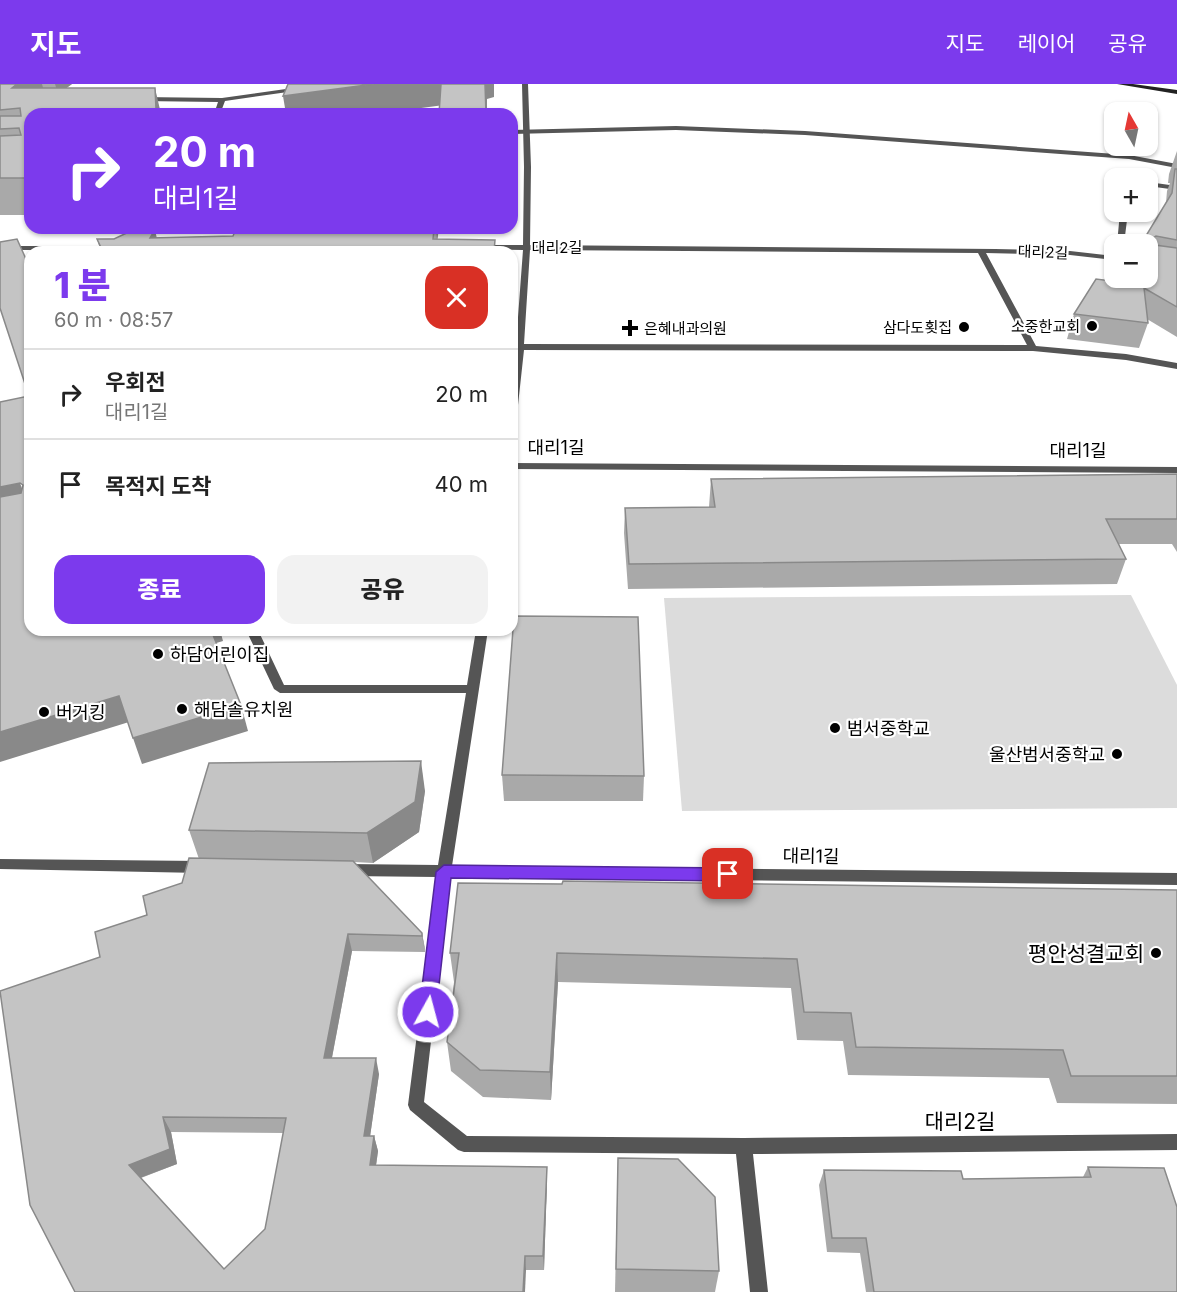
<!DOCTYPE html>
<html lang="ko">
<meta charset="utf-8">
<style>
body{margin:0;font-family:Inter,"Noto Sans KR",sans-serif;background:#f2f2f2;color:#222;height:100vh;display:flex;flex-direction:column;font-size:22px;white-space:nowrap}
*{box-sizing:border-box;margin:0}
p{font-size:20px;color:#767676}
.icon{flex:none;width:33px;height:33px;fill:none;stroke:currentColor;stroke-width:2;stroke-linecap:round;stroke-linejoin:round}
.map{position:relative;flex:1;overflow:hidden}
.side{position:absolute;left:24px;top:162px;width:494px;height:390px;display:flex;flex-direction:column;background:#fff;border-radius:18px;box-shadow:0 2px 4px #0004}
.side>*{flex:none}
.hud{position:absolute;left:24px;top:24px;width:494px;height:126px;border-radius:18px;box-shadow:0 2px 4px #0004;background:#7c3aed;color:#fff;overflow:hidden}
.needle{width:39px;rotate:351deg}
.controls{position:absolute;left:1104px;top:18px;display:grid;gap:12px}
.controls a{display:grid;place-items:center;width:54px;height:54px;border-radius:12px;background:#fff;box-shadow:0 2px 4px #0004;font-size:30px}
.pin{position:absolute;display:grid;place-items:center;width:51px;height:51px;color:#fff;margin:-26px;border-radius:12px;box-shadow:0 3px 9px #0006}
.me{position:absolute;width:66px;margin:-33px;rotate:7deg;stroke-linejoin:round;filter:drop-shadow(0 0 4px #0008)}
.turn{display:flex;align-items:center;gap:21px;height:126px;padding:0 30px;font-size:27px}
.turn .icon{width:78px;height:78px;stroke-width:2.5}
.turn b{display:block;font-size:42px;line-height:51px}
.round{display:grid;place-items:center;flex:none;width:63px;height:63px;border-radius:18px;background:#f2f2f2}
.summary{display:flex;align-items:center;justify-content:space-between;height:102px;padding:0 30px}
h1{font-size:36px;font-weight:800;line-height:45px;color:#7c3aed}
.button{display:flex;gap:12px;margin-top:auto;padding:12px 30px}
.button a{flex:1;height:69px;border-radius:18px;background:#7c3aed;color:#fff;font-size:24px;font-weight:800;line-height:69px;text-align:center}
.button a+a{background:#f2f2f2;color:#222}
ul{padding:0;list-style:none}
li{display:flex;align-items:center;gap:18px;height:90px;padding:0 30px;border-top:2px solid #e0e0e0}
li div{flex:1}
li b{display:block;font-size:22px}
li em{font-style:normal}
header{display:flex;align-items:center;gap:36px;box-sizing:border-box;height:84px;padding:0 30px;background:#7c3aed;color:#fff}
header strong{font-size:28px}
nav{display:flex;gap:33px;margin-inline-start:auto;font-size:21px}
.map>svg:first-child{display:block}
</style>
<header>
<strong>지도</strong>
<nav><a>지도</a><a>레이어</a><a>공유</a></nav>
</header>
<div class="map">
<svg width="1177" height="1208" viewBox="0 0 1177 1208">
<rect width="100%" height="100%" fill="#fff"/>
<polygon fill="#dcdcdc" points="1131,511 1177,601 1177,724 682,727 664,514"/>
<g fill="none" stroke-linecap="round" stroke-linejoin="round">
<g fill="#555" fill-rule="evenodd">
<polygon points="300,3 302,6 225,17 220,30 214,30 218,18 141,17 138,15 141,13 222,14"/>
<polygon points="676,42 805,47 1129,71 1177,80 1177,84 1129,75 805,51 676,46 512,50 512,46"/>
</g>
<g fill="#555" fill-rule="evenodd">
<path d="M522 0H528L531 83 530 161 995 165 1070 167 1114 172V176L1070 171 986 169 1036 262 1126 270 1177 279V285L1126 276 1033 267 524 266 517 330 512 333V298L515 266 512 265V261L516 260 523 166 481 165 477 163 481 161H523L524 83ZM530 166 978 169 1027 261 524 260Z"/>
<polygon points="1148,98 1177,102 1177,106 1148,102"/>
<polygon points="1120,128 1128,128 1124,160 1117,160"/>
<polygon points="0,162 116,162 120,164 116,166 0,166"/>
<polygon points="512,379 1177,383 1177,389 512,385"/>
<polygon points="246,546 258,546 284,601 467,601 476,546 488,546 452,782 1177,789 1177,801 450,793 424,1018 467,1052 744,1054 1177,1050 1177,1066 753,1070 768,1208 750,1208 736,1070 464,1068 458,1066 410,1026 408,1021 437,793 347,792 342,790 340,786 342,782 347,780 438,781 466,609 280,609 274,605"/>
<polygon points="0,775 201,777 206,779 208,783 206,787 201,789 0,785"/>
</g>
<polygon fill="#222" fill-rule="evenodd" points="1117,0 1133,0 1177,6 1177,10"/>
</g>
<g fill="#a9a9a9" fill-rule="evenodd">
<polygon points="0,0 72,0 30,30 30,131 0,131"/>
<polygon points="1177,67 1177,253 1147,235 1148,239 1139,264 1067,255 1074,230 1119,198 1148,160 1166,119 1167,107 1170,99 1168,99 1169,90"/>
<polygon points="240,144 439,144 437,155 496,168 101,168 97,155 233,152 241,145"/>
<polygon points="1177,390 1177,468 1172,460 1119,460 1126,475 1117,500 628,505 624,449 625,424 709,423 711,395"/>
<polygon points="502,691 644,692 643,717 504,717"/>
<path d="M425 707 419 748 373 779 354 778 422 849 425 868 352 867 332 974 379 990 370 1052H374L378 1067 376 1081 547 1083V1098L544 1186H526L75 1208 100 873 182 799 199 775 189 746ZM171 1048 284 1049 265 1145 224 1185 141 1094 177 1080Z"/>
<polygon points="1177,806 1177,1020 1057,1019 1049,994 848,991 843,957 797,956 791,904 558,898 551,1016 483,1013 451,987 447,958 454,898 450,869"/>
<polygon points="618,1074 719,1187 715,1208 615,1208"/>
<polygon points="1088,1083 1177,1208 866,1208 860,1169 827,1168 819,1101 824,1086 963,1095 1083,1093"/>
</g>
<g fill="#898989">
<polygon points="17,0 42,0 47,19 12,4"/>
<polygon points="55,0 72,0 58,10"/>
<polygon points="374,0 442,0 444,21 376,30 286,30 283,12"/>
<polygon points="485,0 494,0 494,13 487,15 487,30 486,30"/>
<polygon points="155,4 161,30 119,30"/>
<polygon points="436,144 439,144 437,159"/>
<polygon points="155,146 160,168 150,154"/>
<polygon points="20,399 29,424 0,431 0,403"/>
<polygon points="210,546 220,546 223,557 213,560"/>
<polygon points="119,612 129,638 0,678 0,648"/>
<polygon points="241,621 248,647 142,680 133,654"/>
<polygon points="421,677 425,707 419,748 373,779 367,749"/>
<polygon points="422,849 425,865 425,868 422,852"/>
<polygon points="348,850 352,867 329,989 324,974"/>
<polygon points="557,869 558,898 551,1016 550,988"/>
<polygon points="376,974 379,990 368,1067 364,1052"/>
<polygon points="163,1033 171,1048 177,1080 137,1095 129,1081"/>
<polygon points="374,1052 378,1067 374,1096 370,1081"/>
<polygon points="547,1083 547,1098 544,1186 543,1172"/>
<polygon points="525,1172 526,1186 525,1208 523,1208"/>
</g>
<g fill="#c4c4c4" stroke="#898989" stroke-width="1.5" fill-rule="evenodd">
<polygon points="0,0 17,0 12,4 155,4 156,25 119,30 30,30 30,94 0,94 0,52 21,51 19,44 0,45 0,32 21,32 20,24 0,26"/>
<polygon points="288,0 374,0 283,12"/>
<polygon points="441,0 485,0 486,30 439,30"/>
<polygon points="1175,85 1177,85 1177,156 1156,152 1153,154 1155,161 1177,164 1177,223 1144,204 1148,239 1074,230 1096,195 1119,198 1121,194 1148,194 1148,160 1141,160 1172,109"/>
<polygon points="236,145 434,145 433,155 495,156 494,168 103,168 97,155 114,155 133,146 155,146 150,154 233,152"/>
<polygon points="17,155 30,184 30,546 211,546 241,621 133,654 119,612 0,648 0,413 21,409 23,401 20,399 0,403 0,318 29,312 0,224 0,158"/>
<polygon points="1177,390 1177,435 1106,435 1126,475 629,480 625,424 715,423 711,395"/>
<polygon points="514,532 638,533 644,692 502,691"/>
<polygon points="421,677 415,718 367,749 189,746 209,679"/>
<path d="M189 774 353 777 422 849V852L348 850 324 974H376L364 1052H374L370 1081 547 1083 543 1172H525L523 1208H75L30 1121 0 907 100 873 95 848 147 831 143 812 182 799ZM163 1033 286 1034 265 1145 224 1185 129 1081 170 1065Z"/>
<polygon points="563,797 1177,806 1177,992 1071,992 1063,966 856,963 851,929 804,928 797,875 557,869 550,988 480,986 447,958 459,869 450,869 458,799 562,800"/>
<polygon points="618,1074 678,1075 715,1113 719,1187 616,1185"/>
<polygon points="1088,1083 1164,1084 1177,1123 1177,1208 874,1208 866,1154 832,1154 824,1086 961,1087 963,1095 1091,1093"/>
</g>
<polygon fill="#7c3aed" stroke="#51269a" stroke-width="1.5" points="444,781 728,784 736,790 728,797 451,794 436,928 434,933 428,935 421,933 419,928 436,788"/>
<g fill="#000" stroke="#fff" stroke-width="2">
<circle cx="1092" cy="242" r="6"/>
<circle cx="964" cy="243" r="6"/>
<path d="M627 235h6v6h6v6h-6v6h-6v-6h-6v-6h6z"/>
<circle cx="158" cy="570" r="6"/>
<circle cx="182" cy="625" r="6"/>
<circle cx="44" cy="628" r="6"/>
<circle cx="835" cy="644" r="6"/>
<circle cx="1117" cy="670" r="6"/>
<circle cx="1156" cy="869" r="6"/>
</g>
<g text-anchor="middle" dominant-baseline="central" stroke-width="4.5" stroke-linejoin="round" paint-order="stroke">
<g font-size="15" fill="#000" stroke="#fff">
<text x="557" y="163">대리2길</text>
<text transform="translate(1043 168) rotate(2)">대리2길</text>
</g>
<g font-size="15" fill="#000" stroke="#fff" text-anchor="end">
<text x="1080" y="242">소중한교회</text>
<text x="952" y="243">삼다도횟집</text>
<text x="644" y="244" text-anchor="start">은혜내과의원</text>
</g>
<g font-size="18" fill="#000" stroke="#fff">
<text x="556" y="363">대리1길</text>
<text x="1078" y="366">대리1길</text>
<text transform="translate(811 772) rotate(1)">대리1길</text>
</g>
<g font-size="18" fill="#000" stroke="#fff" text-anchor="start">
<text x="170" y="570">하담어린이집</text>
<text x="194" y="625">해담솔유치원</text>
<text x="56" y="628">버거킹</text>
<text x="847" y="644">범서중학교</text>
<text x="1105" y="670" text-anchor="end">울산범서중학교</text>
</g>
<g font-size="21" fill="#000" stroke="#fff" text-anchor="end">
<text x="1144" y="869">평안성결교회</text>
</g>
<g font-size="21" fill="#000" stroke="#fff">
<text x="960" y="1037">대리2길</text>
</g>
</g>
</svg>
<div class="controls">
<a><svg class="needle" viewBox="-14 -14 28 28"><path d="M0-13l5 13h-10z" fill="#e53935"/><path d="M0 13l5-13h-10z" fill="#767676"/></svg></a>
<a>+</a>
<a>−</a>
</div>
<div class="pin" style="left:728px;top:790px;background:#d93025"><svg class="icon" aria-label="arrive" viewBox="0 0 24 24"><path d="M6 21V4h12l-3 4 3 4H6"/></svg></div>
<svg class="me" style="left:428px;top:928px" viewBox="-20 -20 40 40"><circle r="17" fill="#7c3aed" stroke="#fff" stroke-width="3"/><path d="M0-11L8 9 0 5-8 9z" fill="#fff"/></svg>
<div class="hud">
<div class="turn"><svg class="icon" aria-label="right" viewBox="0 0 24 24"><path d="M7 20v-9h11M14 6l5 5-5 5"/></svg><div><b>20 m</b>대리1길</div></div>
</div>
<section class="side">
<div class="summary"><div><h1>1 분</h1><p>60 m · 08:57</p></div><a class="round" style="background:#d93025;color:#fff"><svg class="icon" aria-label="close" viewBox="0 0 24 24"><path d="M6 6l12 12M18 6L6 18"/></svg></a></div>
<ul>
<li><svg class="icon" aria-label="right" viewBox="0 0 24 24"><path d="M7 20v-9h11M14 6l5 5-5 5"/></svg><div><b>우회전</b><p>대리1길</p></div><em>20 m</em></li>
<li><svg class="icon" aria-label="arrive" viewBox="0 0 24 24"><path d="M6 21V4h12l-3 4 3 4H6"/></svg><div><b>목적지 도착</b></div><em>40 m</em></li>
</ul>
<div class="button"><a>종료</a><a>공유</a></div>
</section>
</div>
